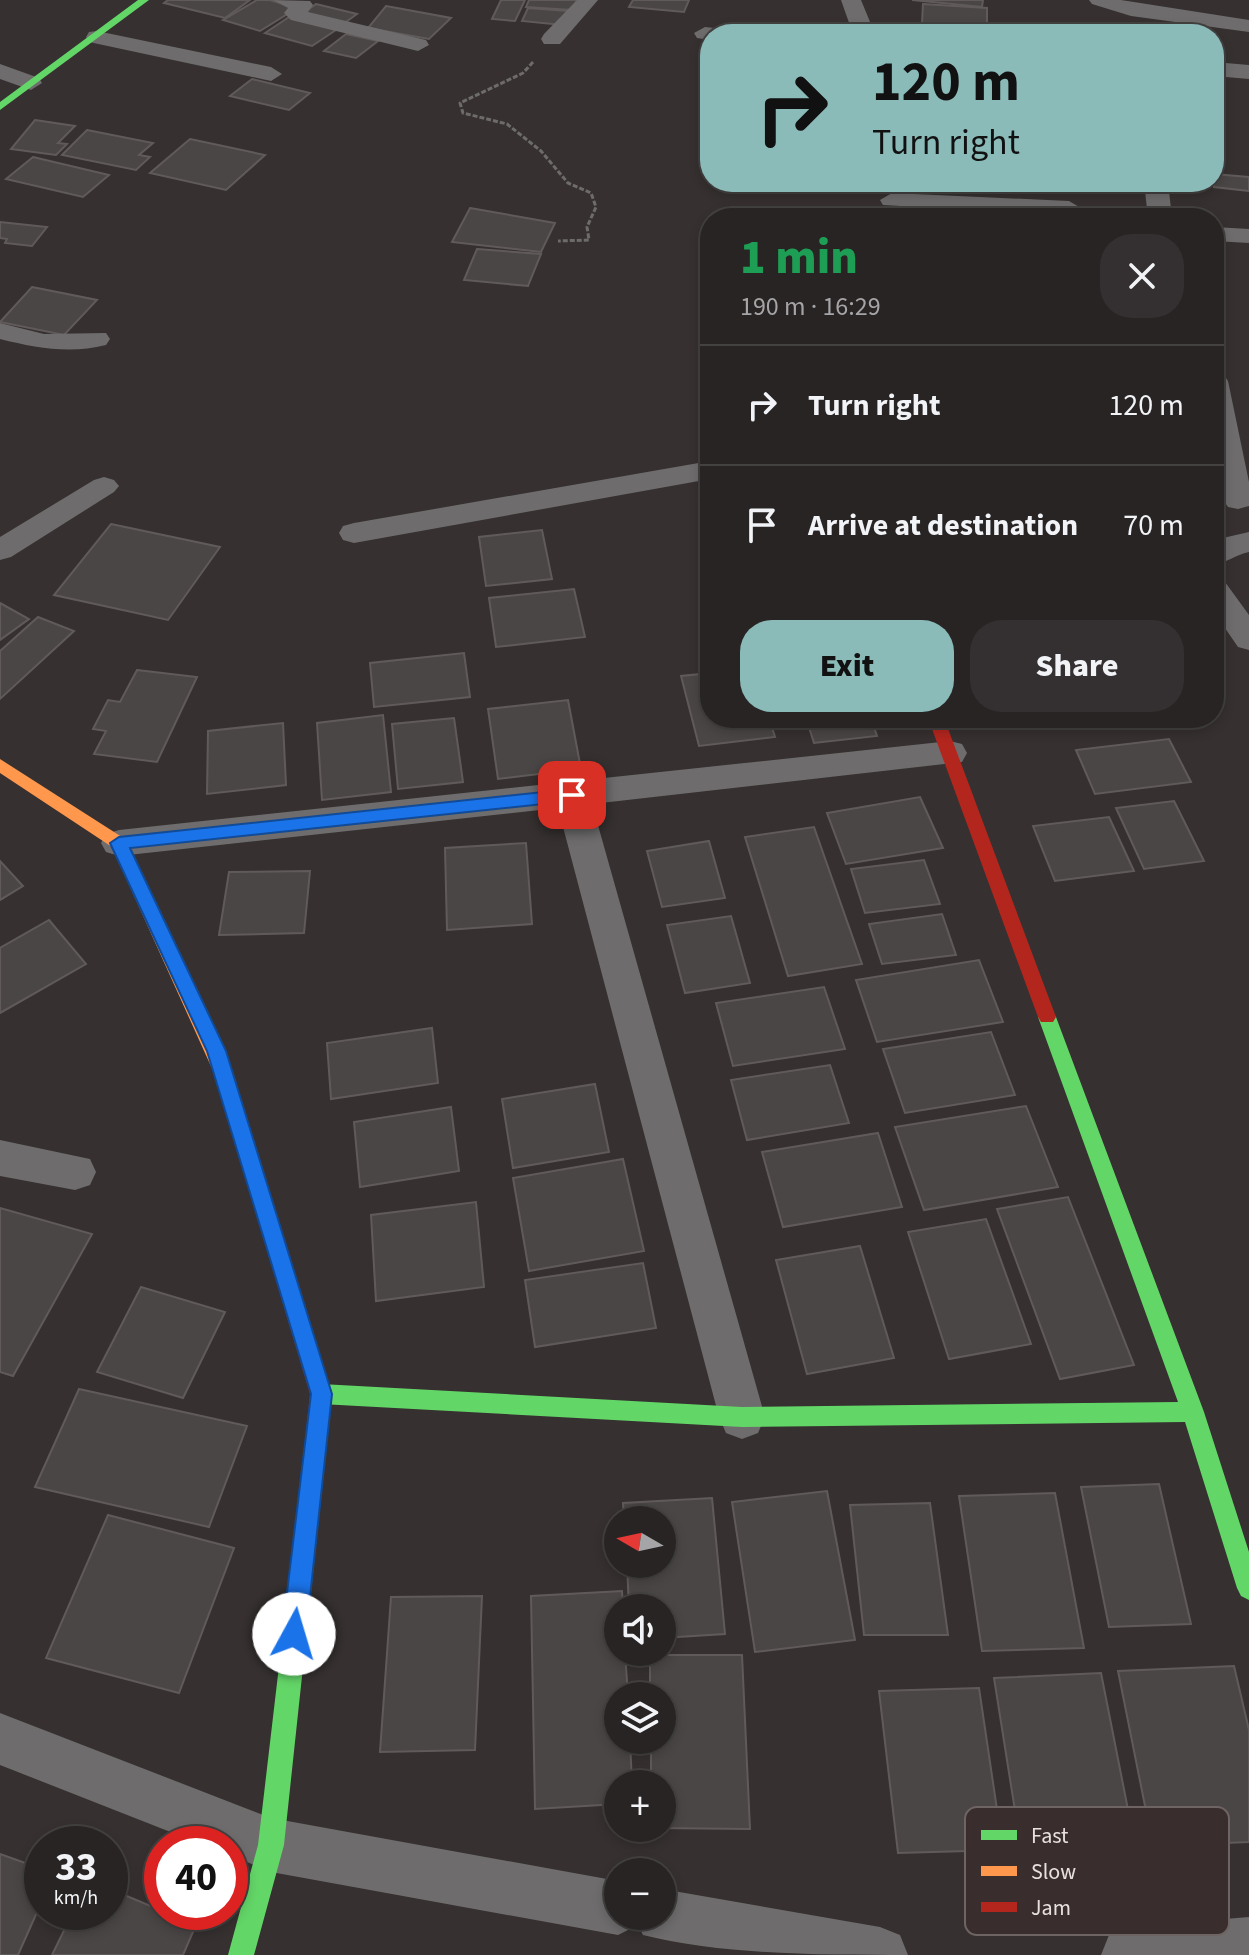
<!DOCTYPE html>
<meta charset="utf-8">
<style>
body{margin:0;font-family:"Source Sans 3",sans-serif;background:#343031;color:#f1f3f6;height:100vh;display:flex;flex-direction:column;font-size:30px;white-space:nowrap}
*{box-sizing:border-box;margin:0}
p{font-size:26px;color:#a5a4a6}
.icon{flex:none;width:44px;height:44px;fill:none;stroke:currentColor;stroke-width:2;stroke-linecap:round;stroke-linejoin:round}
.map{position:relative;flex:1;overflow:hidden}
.panel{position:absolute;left:700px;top:208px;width:524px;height:520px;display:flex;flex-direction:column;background:#282424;border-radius:32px;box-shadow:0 4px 12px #0003,0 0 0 2px #444141}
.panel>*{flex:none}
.top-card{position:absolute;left:700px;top:24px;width:524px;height:168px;border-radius:32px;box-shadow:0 4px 12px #0003,0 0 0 2px #444141;background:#8bbbb9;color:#111;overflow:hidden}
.needle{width:52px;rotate:279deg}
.buttons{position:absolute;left:604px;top:1506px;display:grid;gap:16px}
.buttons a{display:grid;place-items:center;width:72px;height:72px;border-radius:50%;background:#282424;box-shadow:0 4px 12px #0003,0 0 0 2px #444141;font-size:40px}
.speed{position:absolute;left:24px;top:1826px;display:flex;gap:16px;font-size:40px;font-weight:700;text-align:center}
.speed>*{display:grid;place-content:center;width:104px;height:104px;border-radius:50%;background:#282424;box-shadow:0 4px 12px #0003,0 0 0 2px #444141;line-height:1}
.speed small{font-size:20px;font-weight:400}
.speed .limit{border:12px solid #d22;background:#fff;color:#111}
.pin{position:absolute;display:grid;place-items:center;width:68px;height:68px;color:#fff;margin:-34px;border-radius:16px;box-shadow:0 4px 12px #0006}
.me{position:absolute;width:88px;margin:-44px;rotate:6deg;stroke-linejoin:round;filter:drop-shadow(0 0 6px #0008)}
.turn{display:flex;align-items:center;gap:28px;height:168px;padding:0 40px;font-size:36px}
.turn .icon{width:104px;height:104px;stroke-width:2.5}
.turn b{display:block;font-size:56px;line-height:68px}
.round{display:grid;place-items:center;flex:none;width:84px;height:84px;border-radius:32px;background:#343031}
.overview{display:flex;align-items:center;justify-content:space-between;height:136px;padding:0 40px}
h1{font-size:48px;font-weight:800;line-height:60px;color:#1e9e55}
.cta{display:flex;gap:16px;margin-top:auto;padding:16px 40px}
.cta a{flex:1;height:92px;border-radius:32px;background:#8bbbb9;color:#111;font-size:32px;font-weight:800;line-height:92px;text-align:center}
.cta a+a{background:#343031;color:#f1f3f6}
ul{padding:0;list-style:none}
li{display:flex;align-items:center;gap:24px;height:120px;padding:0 40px;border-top:2px solid #444141}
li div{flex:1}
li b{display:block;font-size:30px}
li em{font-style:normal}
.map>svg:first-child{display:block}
</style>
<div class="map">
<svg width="1249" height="1955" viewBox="0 0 1249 1955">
<rect width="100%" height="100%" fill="#363030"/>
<g fill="#4b4646" stroke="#605b5a" stroke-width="2">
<polygon points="168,0 250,0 225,18 164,3"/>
<polygon points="257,0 270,0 297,8 260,31 223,20"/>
<polygon points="501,0 525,0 515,21 492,19"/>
<polygon points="529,0 577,0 572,10 526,7"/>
<polygon points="633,0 689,0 684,12 629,7"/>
<polygon points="912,0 983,0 982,7"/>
<polygon points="316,4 357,14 343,24 302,14"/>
<polygon points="923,4 987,8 987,26 922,23"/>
<polygon points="386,6 451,18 429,39 368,28"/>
<polygon points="528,8 568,11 562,25 522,21"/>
<polygon points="289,17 336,30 312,46 265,33"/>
<polygon points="913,23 953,26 952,34 912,34"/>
<polygon points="958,26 994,28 993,34 957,34"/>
<polygon points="346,34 378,41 356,58 324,51"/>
<polygon points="252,79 310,93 289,110 230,96"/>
<polygon points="35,120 75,126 58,143 67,144 56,155 11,149"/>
<polygon points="87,130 153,143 139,155 150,157 136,170 62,155"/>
<polygon points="190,139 265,155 226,190 150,173"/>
<polygon points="33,157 109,175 83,197 6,179"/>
<polygon points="1214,174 1249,177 1249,191 1214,187"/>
<polygon points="900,204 934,207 933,218 898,218"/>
<polygon points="936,206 980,208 981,218 936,218"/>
<polygon points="470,208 555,223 541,252 452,242"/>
<polygon points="0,222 47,227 32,246 5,243 7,239 0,238"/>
<polygon points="477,249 541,254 528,286 464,280"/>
<polygon points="32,287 97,300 64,335 0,322"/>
<polygon points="710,500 710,541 699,501"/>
<polygon points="111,524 220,547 168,620 54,595"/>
<polygon points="542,530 552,579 486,586 479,537"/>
<polygon points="574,589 585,637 496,647 489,598"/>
<polygon points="0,603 29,619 0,640"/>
<polygon points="38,617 74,631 0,699 0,651"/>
<polygon points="464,653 470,697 374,707 370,663"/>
<polygon points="137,670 197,677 157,762 94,754 106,731 93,729 108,700 120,702"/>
<polygon points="710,673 710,718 769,718 775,737 699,746 681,676"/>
<polygon points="568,700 581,769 498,779 488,709"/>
<polygon points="383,715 391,792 322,800 317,723"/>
<polygon points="454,718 463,782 398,789 392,724"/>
<polygon points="806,718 871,718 877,736 814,743"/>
<polygon points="283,723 286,785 207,794 208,731"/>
<polygon points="1169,739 1191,782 1095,794 1076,750"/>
<polygon points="920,797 943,848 846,864 827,813"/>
<polygon points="1174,801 1204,861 1144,869 1116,808"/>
<polygon points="1109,817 1134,871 1055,881 1033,826"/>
<polygon points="814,827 862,964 788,976 745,837"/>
<polygon points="709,841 725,898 662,907 647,851"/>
<polygon points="526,843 532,924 447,930 445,848"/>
<polygon points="924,860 940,904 865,913 851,869"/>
<polygon points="0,861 23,886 0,900"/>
<polygon points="310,871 304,933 219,935 229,872"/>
<polygon points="942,914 956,955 882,964 869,924"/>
<polygon points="731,916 750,983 685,993 667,925"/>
<polygon points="49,920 86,964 0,1013 0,948"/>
<polygon points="979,960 1003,1022 877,1042 856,980"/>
<polygon points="824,987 845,1049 733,1066 716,1003"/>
<polygon points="432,1028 438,1083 331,1099 327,1043"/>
<polygon points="991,1032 1015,1095 905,1113 883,1049"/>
<polygon points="830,1065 849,1123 747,1140 731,1080"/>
<polygon points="595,1084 609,1152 513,1168 502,1099"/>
<polygon points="1026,1106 1058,1187 924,1210 895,1127"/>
<polygon points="451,1107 459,1171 360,1187 354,1122"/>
<polygon points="878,1133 902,1207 783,1227 762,1152"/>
<polygon points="623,1159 644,1251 529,1271 513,1178"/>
<polygon points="1068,1197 1134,1365 1060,1379 997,1209"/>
<polygon points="476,1202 484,1287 376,1301 371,1215"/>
<polygon points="0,1208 92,1234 13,1376 0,1372"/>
<polygon points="986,1219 1031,1344 949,1359 908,1232"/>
<polygon points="860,1246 894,1358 807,1374 776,1260"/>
<polygon points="643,1263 656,1328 535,1347 525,1280"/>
<polygon points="141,1287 225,1312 183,1398 97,1372"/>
<polygon points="79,1389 247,1426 209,1527 35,1487"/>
<polygon points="1159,1484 1191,1624 1109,1627 1081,1487"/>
<polygon points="827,1491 855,1640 755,1652 732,1502"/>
<polygon points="1055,1493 1084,1648 982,1651 959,1496"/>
<polygon points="712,1498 725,1634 662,1638 662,1608 629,1608 627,1564 662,1564 662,1520 624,1520 623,1503"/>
<polygon points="930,1503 948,1635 864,1635 850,1505"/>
<polygon points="108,1515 234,1548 179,1693 46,1658"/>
<polygon points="622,1591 623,1608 618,1608 618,1652 625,1652 628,1696 618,1696 618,1740 630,1740 632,1784 618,1784 618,1804 535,1809 531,1596"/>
<polygon points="482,1596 475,1750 380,1752 391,1597"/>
<polygon points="650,1655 742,1655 750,1829 652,1828 662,1828 662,1784 651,1784 651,1740 662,1740 662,1696 650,1696"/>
<polygon points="1234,1666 1249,1730 1249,1842 1153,1846 1118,1671"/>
<polygon points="1101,1673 1136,1850 1022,1855 994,1678"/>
<polygon points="979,1688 1003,1850 898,1853 879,1691"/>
<polygon points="0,1854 42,1869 42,1901 18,1955 0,1955"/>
<polygon points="110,1889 196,1925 183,1955 52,1955 73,1912 110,1912"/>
</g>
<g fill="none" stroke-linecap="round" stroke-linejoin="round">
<polyline stroke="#6e6b6b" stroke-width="3" stroke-dasharray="5 2" stroke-linecap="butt" points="533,62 523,73 460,103 463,113 507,124 541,151 568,183 591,193 596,207 587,227 589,240 558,241"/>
<g fill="#6e6c6c" fill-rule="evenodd">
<polygon points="273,0 310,1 313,5 308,12 426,40 429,45 418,51 291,20 284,13 288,8"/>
<polygon points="577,0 598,0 560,44 544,44 541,39 544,34"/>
<polygon points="841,0 861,0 875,34 853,34"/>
<polygon points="1089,0 1121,0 1249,20 1249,32 1131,16 1092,4"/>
<polygon points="705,27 724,29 727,34 710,34 710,40 697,38 694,33"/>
<polygon points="97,31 271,67 282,74 271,81 89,42 86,37 89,32"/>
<polygon points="1214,62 1249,65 1249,79 1214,76"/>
<polygon points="0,64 39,78 42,83 31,90 0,79"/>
<polygon points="1144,182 1168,182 1172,218 1148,218"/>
<polygon points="892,193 1069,201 1081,208 1069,215 883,205 880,200"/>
<polygon points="1214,227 1249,229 1249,243 1214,241"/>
<path d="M0 323 44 334 106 333 110 339 106 345C70 354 36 348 0 339Z"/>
<polygon points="1214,373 1224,375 1228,381 1249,482 1249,506 1238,509 1228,507 1223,500 1214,452"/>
<polygon points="710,461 710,479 354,543 343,540 339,533 343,526 354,523"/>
<polygon points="104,477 114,480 119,486 114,492 11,557 0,560 0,537 94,480"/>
<path d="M1249 532V552C1235 555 1227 562 1214 566V540Z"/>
<polygon points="1214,579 1225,582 1249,615 1249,650 1238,647 1214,612"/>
<polygon points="950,741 962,744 967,753 962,762 592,804 765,1417 758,1433 742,1439 726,1433 719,1417 558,808 119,856 106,852 101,843 106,834 119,830"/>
<polygon points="0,1140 90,1159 96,1172 90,1185 75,1190 0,1176"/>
<path d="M0 1713 271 1818 618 1881V1916H662V1889L880 1927 900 1935 908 1955C822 1955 723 1955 643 1935L638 1925 618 1935 271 1872 230 1855V1844H201L0 1765Z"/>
<polygon points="1249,1917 1249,1955 1101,1955 1109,1935 1129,1927"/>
</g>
<g fill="#63d668" fill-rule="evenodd">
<polygon points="138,0 149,0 0,110 0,102"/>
<polygon points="1047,1010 1053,1012 1056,1017 1204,1412 1249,1552 1249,1600 1241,1596 1237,1588 1185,1422 742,1427 321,1404 313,1401 310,1394 313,1387 321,1384 742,1407 1178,1402 1038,1017 1041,1012"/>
<polygon points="313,1459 321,1462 324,1470 284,1845 254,1955 228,1955 258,1845 302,1470 305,1462"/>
</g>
<polygon fill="#ff974d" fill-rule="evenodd" points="0,759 125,839 230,1067 228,1073 221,1075 214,1073 112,847 0,773"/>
<g fill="#b3261e" fill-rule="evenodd">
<polygon points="928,718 944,718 1056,1017 1053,1022 1041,1022 1038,1017"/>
<polygon points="221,1059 228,1061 230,1067 332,1394 324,1470 321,1478 313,1481 305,1478 302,1470 310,1394 212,1067 214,1061"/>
</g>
</g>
<polygon fill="#1a73e8" stroke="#114b97" stroke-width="2" points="572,789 581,795 572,801 130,848 226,1051 332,1394 306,1634 303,1643 294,1646 286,1643 282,1634 311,1394 207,1051 110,843 119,837"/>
<rect x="965" y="1807" width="264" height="128" rx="12" fill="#392e2d" stroke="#6e6463" stroke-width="2"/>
<rect x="981" y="1830" width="36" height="10" fill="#63d668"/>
<rect x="981" y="1866" width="36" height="10" fill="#ff974d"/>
<rect x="981" y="1902" width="36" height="10" fill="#b3261e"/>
<g font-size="22" fill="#e8e1e0">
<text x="1031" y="1843">Fast</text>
<text x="1031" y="1879">Slow</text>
<text x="1031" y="1915">Jam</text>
</g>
</svg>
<div class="buttons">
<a><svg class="needle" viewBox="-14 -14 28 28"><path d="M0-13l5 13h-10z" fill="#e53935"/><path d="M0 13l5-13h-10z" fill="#a5a4a6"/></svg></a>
<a><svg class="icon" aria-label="sound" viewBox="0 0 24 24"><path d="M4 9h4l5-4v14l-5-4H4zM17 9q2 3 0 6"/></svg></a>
<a><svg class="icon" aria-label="layers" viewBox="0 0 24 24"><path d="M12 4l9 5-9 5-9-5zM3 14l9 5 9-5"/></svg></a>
<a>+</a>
<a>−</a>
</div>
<div class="speed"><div>33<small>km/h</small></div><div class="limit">40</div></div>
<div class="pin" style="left:572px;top:795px;background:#d93025"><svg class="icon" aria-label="arrive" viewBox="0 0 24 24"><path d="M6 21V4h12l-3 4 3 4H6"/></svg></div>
<svg class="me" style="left:294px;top:1634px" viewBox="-20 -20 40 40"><circle r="19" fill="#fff"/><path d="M0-13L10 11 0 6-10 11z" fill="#1a73e8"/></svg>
<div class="top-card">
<div class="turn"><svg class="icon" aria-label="right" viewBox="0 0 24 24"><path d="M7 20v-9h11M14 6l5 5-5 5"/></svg><div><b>120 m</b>Turn right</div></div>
</div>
<section class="panel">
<div class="overview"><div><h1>1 min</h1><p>190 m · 16:29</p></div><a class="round"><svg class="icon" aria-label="close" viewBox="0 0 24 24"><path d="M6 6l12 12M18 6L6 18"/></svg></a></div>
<ul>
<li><svg class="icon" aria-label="right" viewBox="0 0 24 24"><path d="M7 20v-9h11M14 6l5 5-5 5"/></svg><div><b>Turn right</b></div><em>120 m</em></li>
<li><svg class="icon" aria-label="arrive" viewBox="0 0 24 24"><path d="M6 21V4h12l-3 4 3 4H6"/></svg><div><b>Arrive at destination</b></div><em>70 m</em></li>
</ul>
<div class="cta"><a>Exit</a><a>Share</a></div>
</section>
</div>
